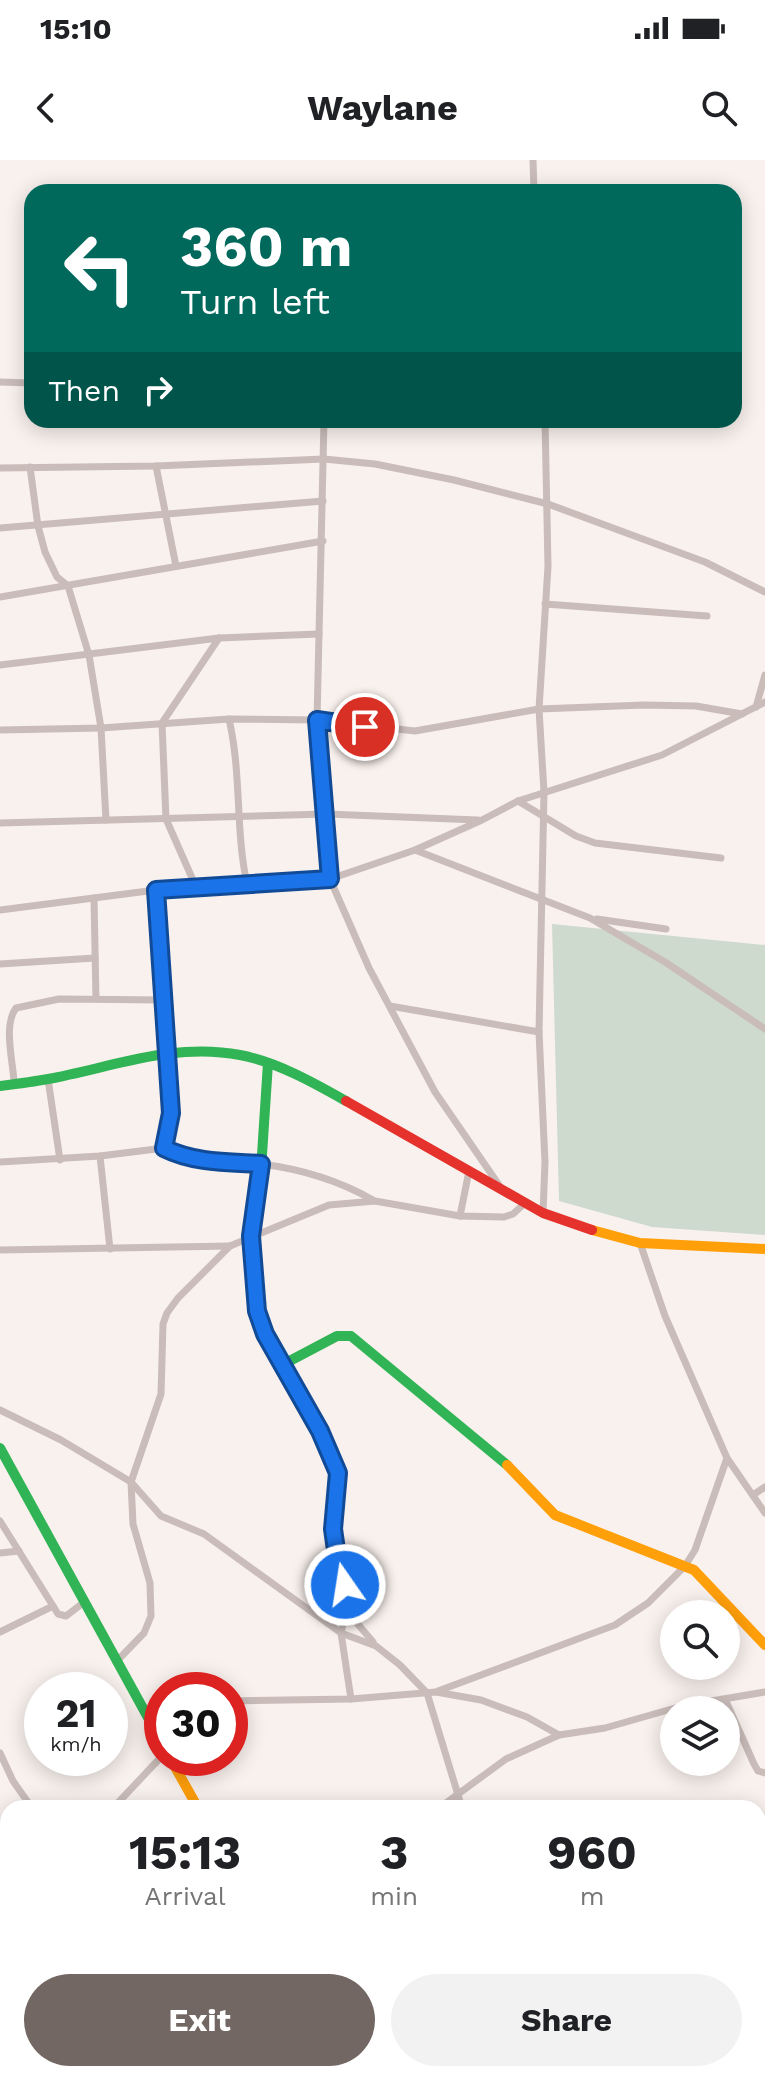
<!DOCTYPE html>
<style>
body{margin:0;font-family:"Work Sans",sans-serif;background:#f2f2f2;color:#202124;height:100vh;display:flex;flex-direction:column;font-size:30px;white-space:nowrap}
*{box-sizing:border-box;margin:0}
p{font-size:26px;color:#757577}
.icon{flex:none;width:44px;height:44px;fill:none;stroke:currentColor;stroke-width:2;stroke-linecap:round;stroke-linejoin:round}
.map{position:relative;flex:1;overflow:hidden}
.drawer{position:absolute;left:0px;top:1640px;width:766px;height:282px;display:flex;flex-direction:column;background:#fff;border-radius:24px 24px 0 0;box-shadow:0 4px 20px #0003}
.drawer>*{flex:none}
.top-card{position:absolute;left:24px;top:24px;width:718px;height:244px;border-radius:24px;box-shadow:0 4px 20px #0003;background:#00695c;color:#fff;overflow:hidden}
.fabs{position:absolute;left:660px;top:1440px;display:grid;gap:16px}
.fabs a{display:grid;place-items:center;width:80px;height:80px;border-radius:50%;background:#fff;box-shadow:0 4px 20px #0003;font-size:40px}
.speed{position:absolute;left:24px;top:1512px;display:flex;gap:16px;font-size:40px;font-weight:700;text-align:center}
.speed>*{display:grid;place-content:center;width:104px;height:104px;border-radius:50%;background:#fff;box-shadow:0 4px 20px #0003;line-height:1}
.speed small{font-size:20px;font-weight:400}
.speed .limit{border:12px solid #d22;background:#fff;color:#111}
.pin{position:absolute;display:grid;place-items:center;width:68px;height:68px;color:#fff;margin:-34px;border:4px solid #fff;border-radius:50%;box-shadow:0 2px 8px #0007}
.me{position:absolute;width:88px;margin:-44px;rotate:347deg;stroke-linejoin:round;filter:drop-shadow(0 0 6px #0008)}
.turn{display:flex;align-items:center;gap:28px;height:168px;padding:0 24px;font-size:36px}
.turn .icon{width:104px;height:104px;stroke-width:2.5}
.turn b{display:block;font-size:56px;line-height:68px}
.then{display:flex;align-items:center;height:76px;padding:0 24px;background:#0003;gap:16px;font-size:30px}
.eta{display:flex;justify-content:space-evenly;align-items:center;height:136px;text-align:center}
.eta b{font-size:48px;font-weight:700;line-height:56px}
.primary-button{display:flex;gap:16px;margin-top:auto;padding:16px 24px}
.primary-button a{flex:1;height:92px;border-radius:48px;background:#726762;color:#fff;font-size:32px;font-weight:700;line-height:92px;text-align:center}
.primary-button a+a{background:#f2f2f2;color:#202124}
.status{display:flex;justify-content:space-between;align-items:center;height:56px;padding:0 40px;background:#fff;direction:ltr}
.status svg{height:22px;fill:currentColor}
header{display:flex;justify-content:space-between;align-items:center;height:104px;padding:0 24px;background:#fff;font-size:36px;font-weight:700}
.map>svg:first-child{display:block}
</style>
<div class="status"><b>15:10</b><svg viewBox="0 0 49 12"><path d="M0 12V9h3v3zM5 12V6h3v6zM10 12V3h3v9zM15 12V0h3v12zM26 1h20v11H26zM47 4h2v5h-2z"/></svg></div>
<header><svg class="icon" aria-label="back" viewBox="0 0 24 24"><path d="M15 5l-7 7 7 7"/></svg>Waylane<svg class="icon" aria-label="search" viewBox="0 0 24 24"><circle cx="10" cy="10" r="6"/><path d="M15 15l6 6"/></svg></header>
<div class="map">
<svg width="765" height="1921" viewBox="0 0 765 1921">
<rect width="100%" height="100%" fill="#f9f1ed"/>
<polygon fill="#cedace" points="552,764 765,785 765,1075 652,1067 559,1041"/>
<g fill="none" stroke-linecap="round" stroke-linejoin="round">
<g stroke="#c9bcb9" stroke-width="7">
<polyline points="533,0 534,32"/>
<polyline points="0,222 32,223"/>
<polyline points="324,260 317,560 330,719 369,808 435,932 501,1028"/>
<polyline points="156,306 176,406"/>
<polyline points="30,307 38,366 45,392 57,417 68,426 89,495 101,568 106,660"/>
<polyline points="0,308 156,306 324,299 375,304 454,320 548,344 705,402 765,432"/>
<polyline points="0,368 323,341"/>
<polyline points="0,437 323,381"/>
<polyline points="545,444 707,456"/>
<polyline points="0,505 219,478 319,474"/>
<polyline points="756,547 765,515"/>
<path d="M229 559C242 616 235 669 247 724"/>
<polyline points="0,570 101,568 229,559 317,560 415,571 539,549 644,545 696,546 742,554"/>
<polyline points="518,641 576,676 595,683 721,698"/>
<polyline points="0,663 326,654 478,660"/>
<polyline points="415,690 590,758 665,802 765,869"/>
<polyline points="196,727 166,659 162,563 219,478"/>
<polyline points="94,738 96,839"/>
<polyline points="0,750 156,730 330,719 415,690 482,660 518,641 662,595 765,542"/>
<polyline points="597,759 666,769"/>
<polyline points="0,804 95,798"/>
<polyline points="390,846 539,872"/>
<polyline points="48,919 60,1000"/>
<path d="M14 922C13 901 3 865 16 848L59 839 163 840"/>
<path d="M164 988C195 1004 227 1000 261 1004 301 1009 338 1020 373 1040"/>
<polyline points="100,996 110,1089"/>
<polyline points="0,1002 100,996 164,988 171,953 156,730"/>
<polyline points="543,1053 545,1002 539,872 544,632 539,549 548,406 545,260"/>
<polyline points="460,1056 469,1011"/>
<polyline points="640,1083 665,1156 727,1298 765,1353"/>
<polyline points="0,1090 230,1086"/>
<polyline points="282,1205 320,1271 338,1313 333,1369 338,1404 345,1425 346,1450 341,1473 351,1539"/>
<polyline points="0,1250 61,1280 131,1322 161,1356 204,1374 341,1473 376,1486 400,1505 427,1533 462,1648"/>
<polyline points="753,1335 765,1327"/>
<polyline points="0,1361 58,1454 66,1456 83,1443"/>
<polyline points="0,1393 19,1391"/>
<polyline points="346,1450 373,1482"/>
<polyline points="0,1472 53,1446"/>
<polyline points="116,1502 144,1473 151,1456 150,1423 133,1364 131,1322 161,1234 163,1164 167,1153 178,1138 230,1086 329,1045 375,1041 460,1056 504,1057 513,1054 525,1043"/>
<polyline points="438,1531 615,1465 648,1443 685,1406 695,1390 727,1298"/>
<polyline points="725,1539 754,1604 758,1611 765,1613"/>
<polyline points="230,1541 351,1539 436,1532 481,1540 527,1557 559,1575 605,1568 682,1546 765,1532"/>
<polyline points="0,1593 13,1621 32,1648"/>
<polyline points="113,1648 162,1596"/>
<polyline points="439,1648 506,1599 559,1575"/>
<polyline points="0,1697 8,1696"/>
<polyline points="0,1770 8,1771"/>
<polyline points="758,1840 765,1838"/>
<polyline points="50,1914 58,1921"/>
<polyline points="691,1914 693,1921"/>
<polyline points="295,1921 306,1914"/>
</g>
<g stroke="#30b455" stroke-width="10">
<polyline points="268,903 261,1010 251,1076 257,1151 265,1174 282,1205 337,1176 351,1176 507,1305"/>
<path d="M0 926C16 924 32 922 48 919 113 907 174 882 240 895 277 902 314 923 346 941"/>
<polyline points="0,1288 162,1583"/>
</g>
<g stroke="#ff9f0a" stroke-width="10">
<polyline points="592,1070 640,1083 765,1089"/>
<polyline points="507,1305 555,1355 694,1410 765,1485"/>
<polyline points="170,1598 198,1648"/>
<polyline points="346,1914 350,1921"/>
</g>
<polyline stroke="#e5322d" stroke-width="10" points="346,941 543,1053 592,1070"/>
</g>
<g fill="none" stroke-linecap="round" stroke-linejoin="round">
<g stroke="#114b97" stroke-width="20">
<path id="route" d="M345 1425 338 1404 333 1369 338 1313 320 1271 265 1174 257 1151 251 1076 261 1004C227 1002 194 1003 164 988L171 953 156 730 330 719 317 560 365 567"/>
</g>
<use href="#route" stroke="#1a73e8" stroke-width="14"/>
</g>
</svg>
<div class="fabs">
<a><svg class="icon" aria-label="search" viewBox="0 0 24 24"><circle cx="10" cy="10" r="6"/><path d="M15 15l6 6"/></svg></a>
<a><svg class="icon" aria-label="layers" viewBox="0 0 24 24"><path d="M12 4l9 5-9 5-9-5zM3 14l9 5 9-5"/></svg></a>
</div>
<div class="speed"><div>21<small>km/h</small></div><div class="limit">30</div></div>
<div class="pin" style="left:365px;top:567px;background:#d93025"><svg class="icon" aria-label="arrive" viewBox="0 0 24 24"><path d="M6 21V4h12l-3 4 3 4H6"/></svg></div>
<svg class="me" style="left:345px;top:1425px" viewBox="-20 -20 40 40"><circle r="17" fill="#1a73e8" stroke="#fff" stroke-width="3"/><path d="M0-11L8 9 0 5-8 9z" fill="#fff"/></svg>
<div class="top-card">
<div class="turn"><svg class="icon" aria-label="left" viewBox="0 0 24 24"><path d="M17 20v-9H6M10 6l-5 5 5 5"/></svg><div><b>360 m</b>Turn left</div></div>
<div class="then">Then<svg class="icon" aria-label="right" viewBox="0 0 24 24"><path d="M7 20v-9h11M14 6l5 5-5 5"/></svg></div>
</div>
<section class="drawer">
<div class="eta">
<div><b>15:13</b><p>Arrival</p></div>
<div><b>3</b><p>min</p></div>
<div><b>960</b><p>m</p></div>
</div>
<div class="primary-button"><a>Exit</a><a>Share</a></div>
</section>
</div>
